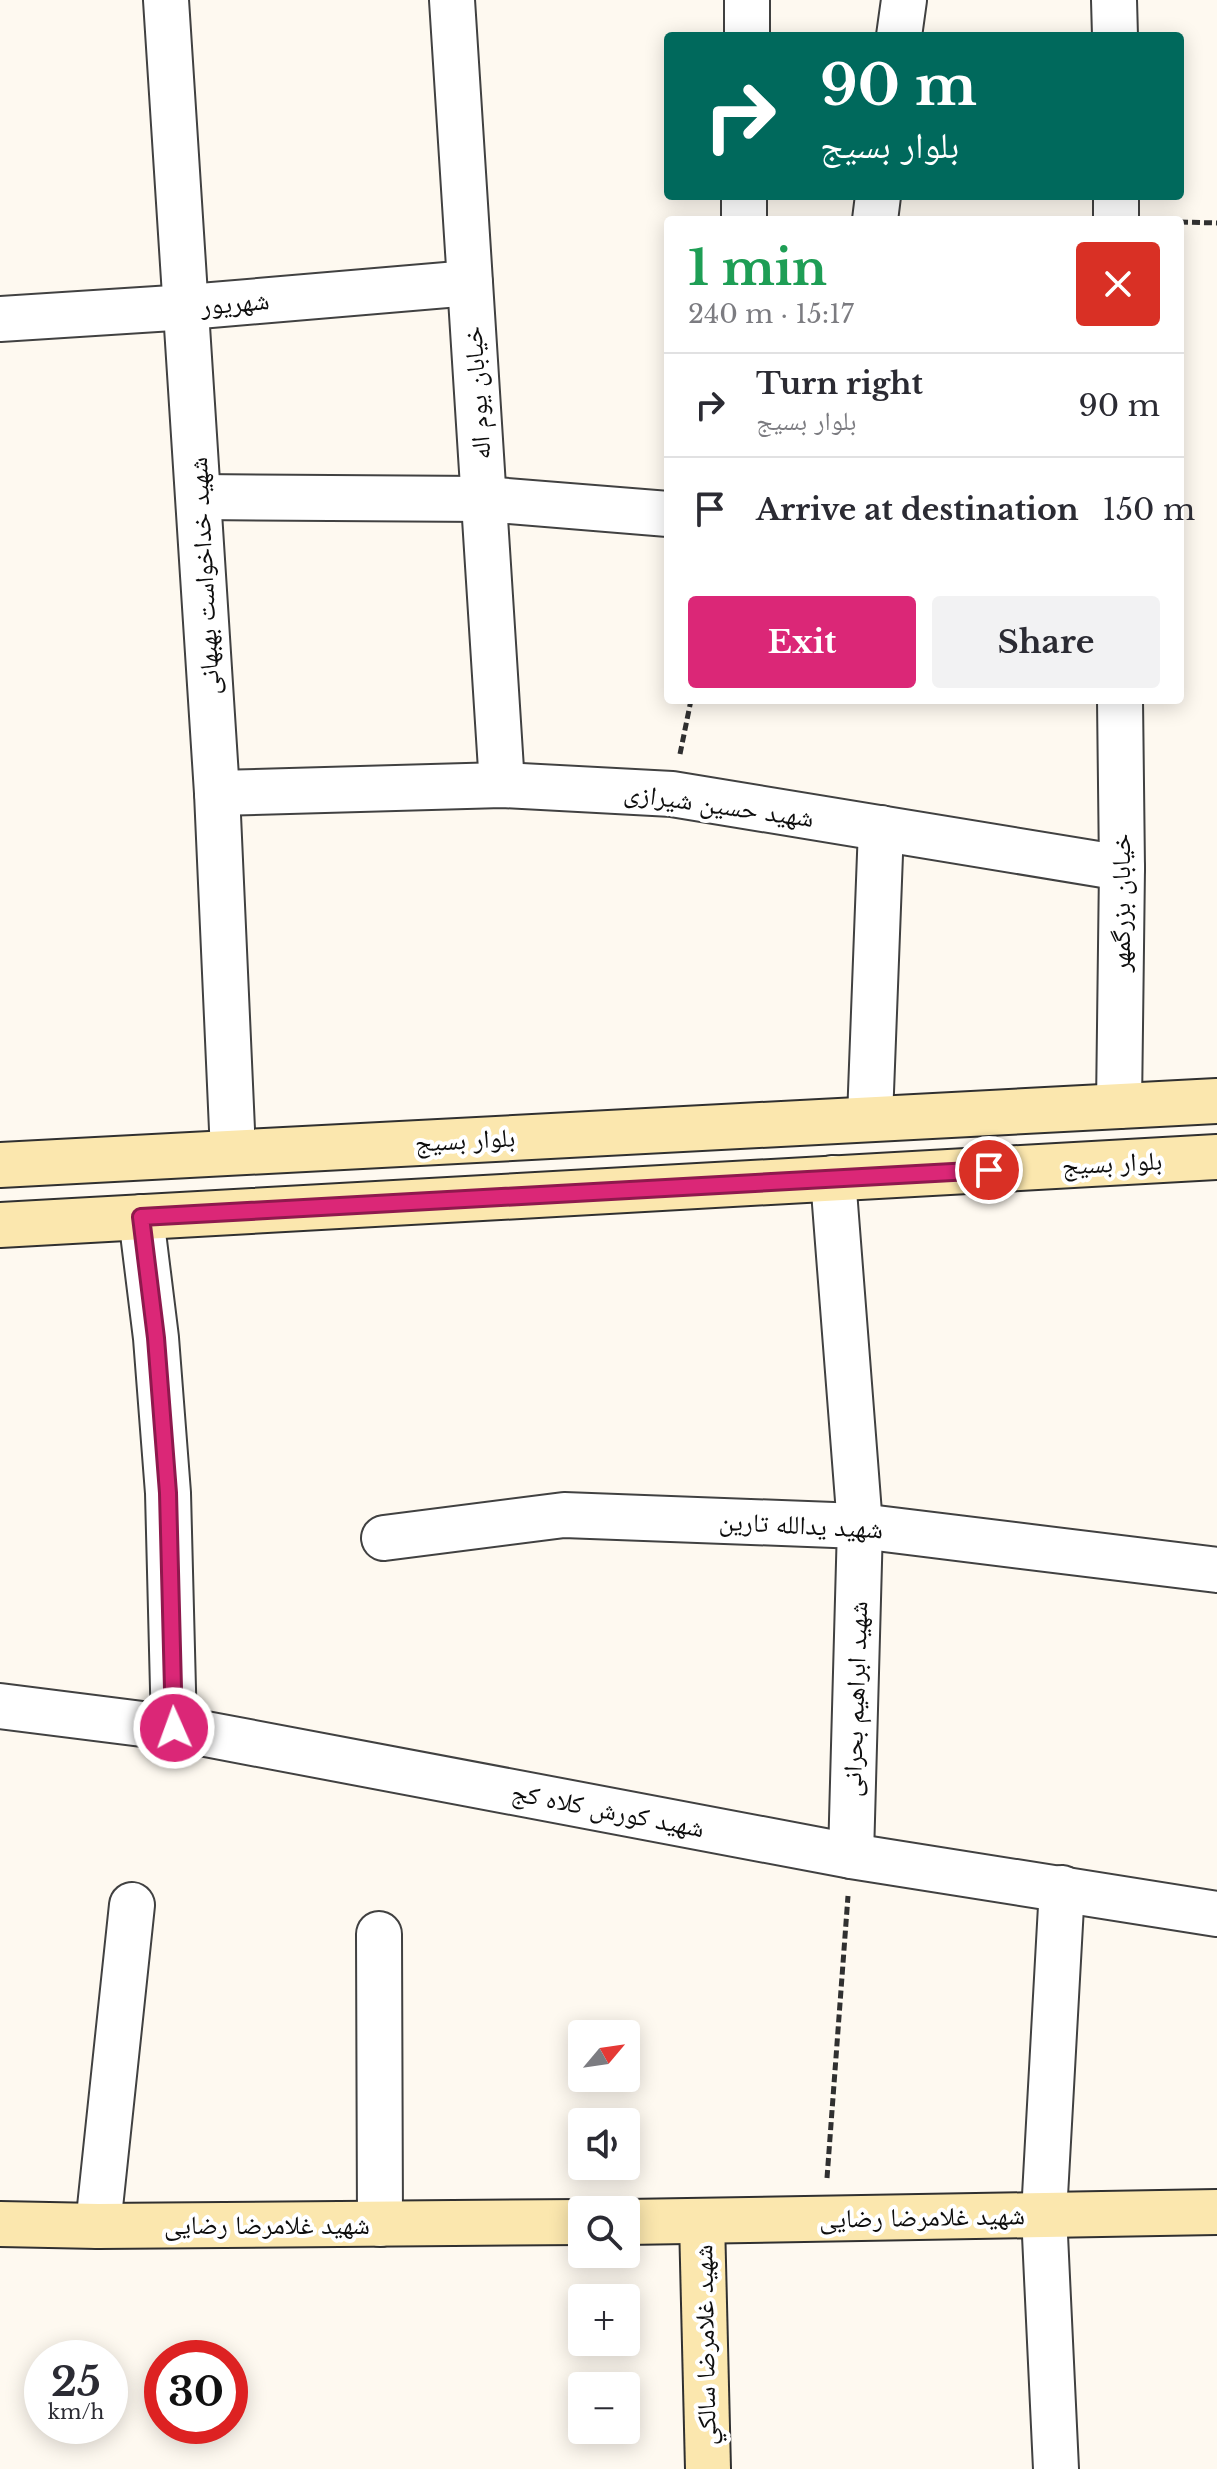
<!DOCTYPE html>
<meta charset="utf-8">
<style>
body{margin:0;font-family:"Libre Baskerville","Noto Naskh Arabic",serif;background:#f2f2f3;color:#2b2b33;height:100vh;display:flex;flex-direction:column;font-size:30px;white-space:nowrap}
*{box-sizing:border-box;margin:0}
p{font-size:26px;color:#7c7c81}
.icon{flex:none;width:44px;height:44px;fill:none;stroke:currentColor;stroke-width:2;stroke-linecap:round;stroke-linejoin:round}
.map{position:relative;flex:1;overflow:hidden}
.panel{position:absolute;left:664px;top:216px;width:520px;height:488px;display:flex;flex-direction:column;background:#fff;border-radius:8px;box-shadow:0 4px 20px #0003}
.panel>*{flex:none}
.hud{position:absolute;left:664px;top:32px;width:520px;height:168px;border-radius:8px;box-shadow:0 4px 20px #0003;background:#00695c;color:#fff;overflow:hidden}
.needle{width:52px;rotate:61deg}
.fabs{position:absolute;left:568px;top:2020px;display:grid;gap:16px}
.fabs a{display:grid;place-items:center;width:72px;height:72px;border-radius:8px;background:#fff;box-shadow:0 4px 20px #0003;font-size:40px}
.speed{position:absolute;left:24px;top:2340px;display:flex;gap:16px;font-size:40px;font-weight:700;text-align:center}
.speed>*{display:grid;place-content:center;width:104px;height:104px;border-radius:50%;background:#fff;box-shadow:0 4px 20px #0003;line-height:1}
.speed small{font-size:20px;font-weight:400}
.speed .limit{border:12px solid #d22;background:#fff;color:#111}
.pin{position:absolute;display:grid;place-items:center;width:68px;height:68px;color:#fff;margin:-34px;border:4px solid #fff;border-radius:50%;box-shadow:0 2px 8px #0007}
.me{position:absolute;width:88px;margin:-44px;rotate:358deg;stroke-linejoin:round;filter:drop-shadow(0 0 6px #0008)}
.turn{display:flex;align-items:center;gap:28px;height:168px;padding:0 24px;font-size:36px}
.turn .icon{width:104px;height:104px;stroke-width:2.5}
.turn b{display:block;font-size:56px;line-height:68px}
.round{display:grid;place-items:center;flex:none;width:84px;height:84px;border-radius:8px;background:#f2f2f3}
.head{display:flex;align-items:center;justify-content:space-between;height:136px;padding:0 24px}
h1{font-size:48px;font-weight:700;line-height:60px;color:#1e9e55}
.primary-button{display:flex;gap:16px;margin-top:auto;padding:16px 24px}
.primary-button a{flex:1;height:92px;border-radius:8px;background:#db2777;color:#fff;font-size:32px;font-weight:700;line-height:92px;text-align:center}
.primary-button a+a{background:#f2f2f3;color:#2b2b33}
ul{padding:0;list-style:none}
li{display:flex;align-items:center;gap:24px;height:104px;padding:0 24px;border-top:2px solid #e1e1e2}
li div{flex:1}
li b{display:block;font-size:30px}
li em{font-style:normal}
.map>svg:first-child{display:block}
</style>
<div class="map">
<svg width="1217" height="2469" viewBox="0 0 1217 2469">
<rect width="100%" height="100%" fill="#fef9f0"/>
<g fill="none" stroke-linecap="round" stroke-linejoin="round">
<g stroke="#414141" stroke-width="48">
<g id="street">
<polyline points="166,0 217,793 233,1152"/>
<polyline points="452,0 502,785"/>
<polyline points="1114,0 1115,36"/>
<polyline points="747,36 747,0"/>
<polyline points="899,36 904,0"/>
<polyline points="1116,196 1116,220"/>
<polyline points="744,220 744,196"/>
<polyline points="875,220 878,196"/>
<polyline points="0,319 188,307 470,283"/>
<polyline points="199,497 484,499 668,514"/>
<polyline points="217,793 502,785 672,794 1122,868"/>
<polyline points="1119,1106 1122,868 1120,700"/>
<polyline points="870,1118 881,828"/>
<polyline points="833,1178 860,1526 851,1856"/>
<polyline points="141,1217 156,1338 168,1493 174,1728"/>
<polyline points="384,1538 564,1515 860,1526 1217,1570"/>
<polyline points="0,1706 174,1728 851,1856 1217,1914"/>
<polyline points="379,1934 380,2224"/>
<polyline points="98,2226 132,1905"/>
<polyline points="1056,2469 1044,2214 1062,1888"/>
</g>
</g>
<g stroke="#303030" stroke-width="48">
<g id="secondary">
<polyline points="0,1165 1217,1101"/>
<polyline points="0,1225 1217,1157"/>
<polyline points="702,2221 708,2469"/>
<polyline points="626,2222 1217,2212"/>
<polyline points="0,2224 98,2226 582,2222"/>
</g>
</g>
<g stroke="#303030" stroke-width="5" stroke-dasharray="8 4" stroke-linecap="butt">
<polyline points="1180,222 1217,223"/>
<polyline points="680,754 691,700"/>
<polyline points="827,2178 848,1896"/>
</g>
<use href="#street" stroke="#fff" stroke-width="44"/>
<use href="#secondary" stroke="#fbe7ae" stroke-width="44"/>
</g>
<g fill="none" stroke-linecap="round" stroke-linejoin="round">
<g stroke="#8e194d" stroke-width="20">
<polyline id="route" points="174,1728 168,1493 156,1338 141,1217 989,1170"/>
</g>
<use href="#route" stroke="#db2777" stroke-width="14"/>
</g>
<g text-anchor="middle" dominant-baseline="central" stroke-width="8" stroke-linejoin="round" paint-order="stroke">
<g font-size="26" fill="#0e0e0e" stroke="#fff">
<text transform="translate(235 303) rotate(-5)">شهریور</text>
<text transform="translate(477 393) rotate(-94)">خیابان یوم اله</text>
<text transform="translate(204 576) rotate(-93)">شهید خداخواست بهبهانی</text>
<text transform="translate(719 805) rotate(8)">شهید حسین شیرازی</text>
<text transform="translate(1121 903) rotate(-90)">خیابان بزرگمهر</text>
<text transform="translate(465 1140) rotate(-3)">بلوار بسیج</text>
<text transform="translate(1112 1163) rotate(-3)">بلوار بسیج</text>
<text transform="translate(801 1525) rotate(3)">شهید یدالله تارین</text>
<text transform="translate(855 1699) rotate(-88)">شهید ابراهیم بحرانی</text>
<text transform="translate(608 1810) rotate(11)">شهید کورش کلاه کج</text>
<text transform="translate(922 2217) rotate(-1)">شهید غلامرضا رضایی</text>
<text x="267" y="2225">شهید غلامرضا رضایی</text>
<text transform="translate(705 2345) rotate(-91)">شهید غلامرضا سالکي</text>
</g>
</g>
</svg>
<div class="fabs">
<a><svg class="needle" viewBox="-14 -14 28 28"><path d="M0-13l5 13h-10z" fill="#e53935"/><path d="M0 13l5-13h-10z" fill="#7c7c81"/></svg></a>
<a><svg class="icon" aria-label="sound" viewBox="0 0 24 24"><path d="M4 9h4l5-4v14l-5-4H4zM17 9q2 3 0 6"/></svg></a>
<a><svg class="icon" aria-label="search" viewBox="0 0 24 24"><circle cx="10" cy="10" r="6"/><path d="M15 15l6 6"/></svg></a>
<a>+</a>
<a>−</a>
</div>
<div class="speed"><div>25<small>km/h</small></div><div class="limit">30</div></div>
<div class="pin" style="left:989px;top:1170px;background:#d93025"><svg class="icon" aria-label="arrive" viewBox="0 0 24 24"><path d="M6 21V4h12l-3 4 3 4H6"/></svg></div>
<svg class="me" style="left:174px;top:1728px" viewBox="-20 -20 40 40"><circle r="17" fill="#db2777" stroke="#fff" stroke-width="3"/><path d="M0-11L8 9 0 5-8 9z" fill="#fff"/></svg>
<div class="hud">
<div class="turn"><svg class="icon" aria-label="right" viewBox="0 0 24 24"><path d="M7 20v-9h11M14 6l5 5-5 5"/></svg><div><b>90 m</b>بلوار بسیج</div></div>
</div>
<section class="panel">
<div class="head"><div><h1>1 min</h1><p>240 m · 15:17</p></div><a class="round" style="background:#d93025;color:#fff"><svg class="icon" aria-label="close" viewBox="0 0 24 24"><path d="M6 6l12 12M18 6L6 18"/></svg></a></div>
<ul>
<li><svg class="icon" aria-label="right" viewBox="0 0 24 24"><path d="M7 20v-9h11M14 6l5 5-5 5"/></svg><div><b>Turn right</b><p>بلوار بسیج</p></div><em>90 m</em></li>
<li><svg class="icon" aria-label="arrive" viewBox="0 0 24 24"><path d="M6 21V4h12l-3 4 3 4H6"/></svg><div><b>Arrive at destination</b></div><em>150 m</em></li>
</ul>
<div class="primary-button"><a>Exit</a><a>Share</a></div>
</section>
</div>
